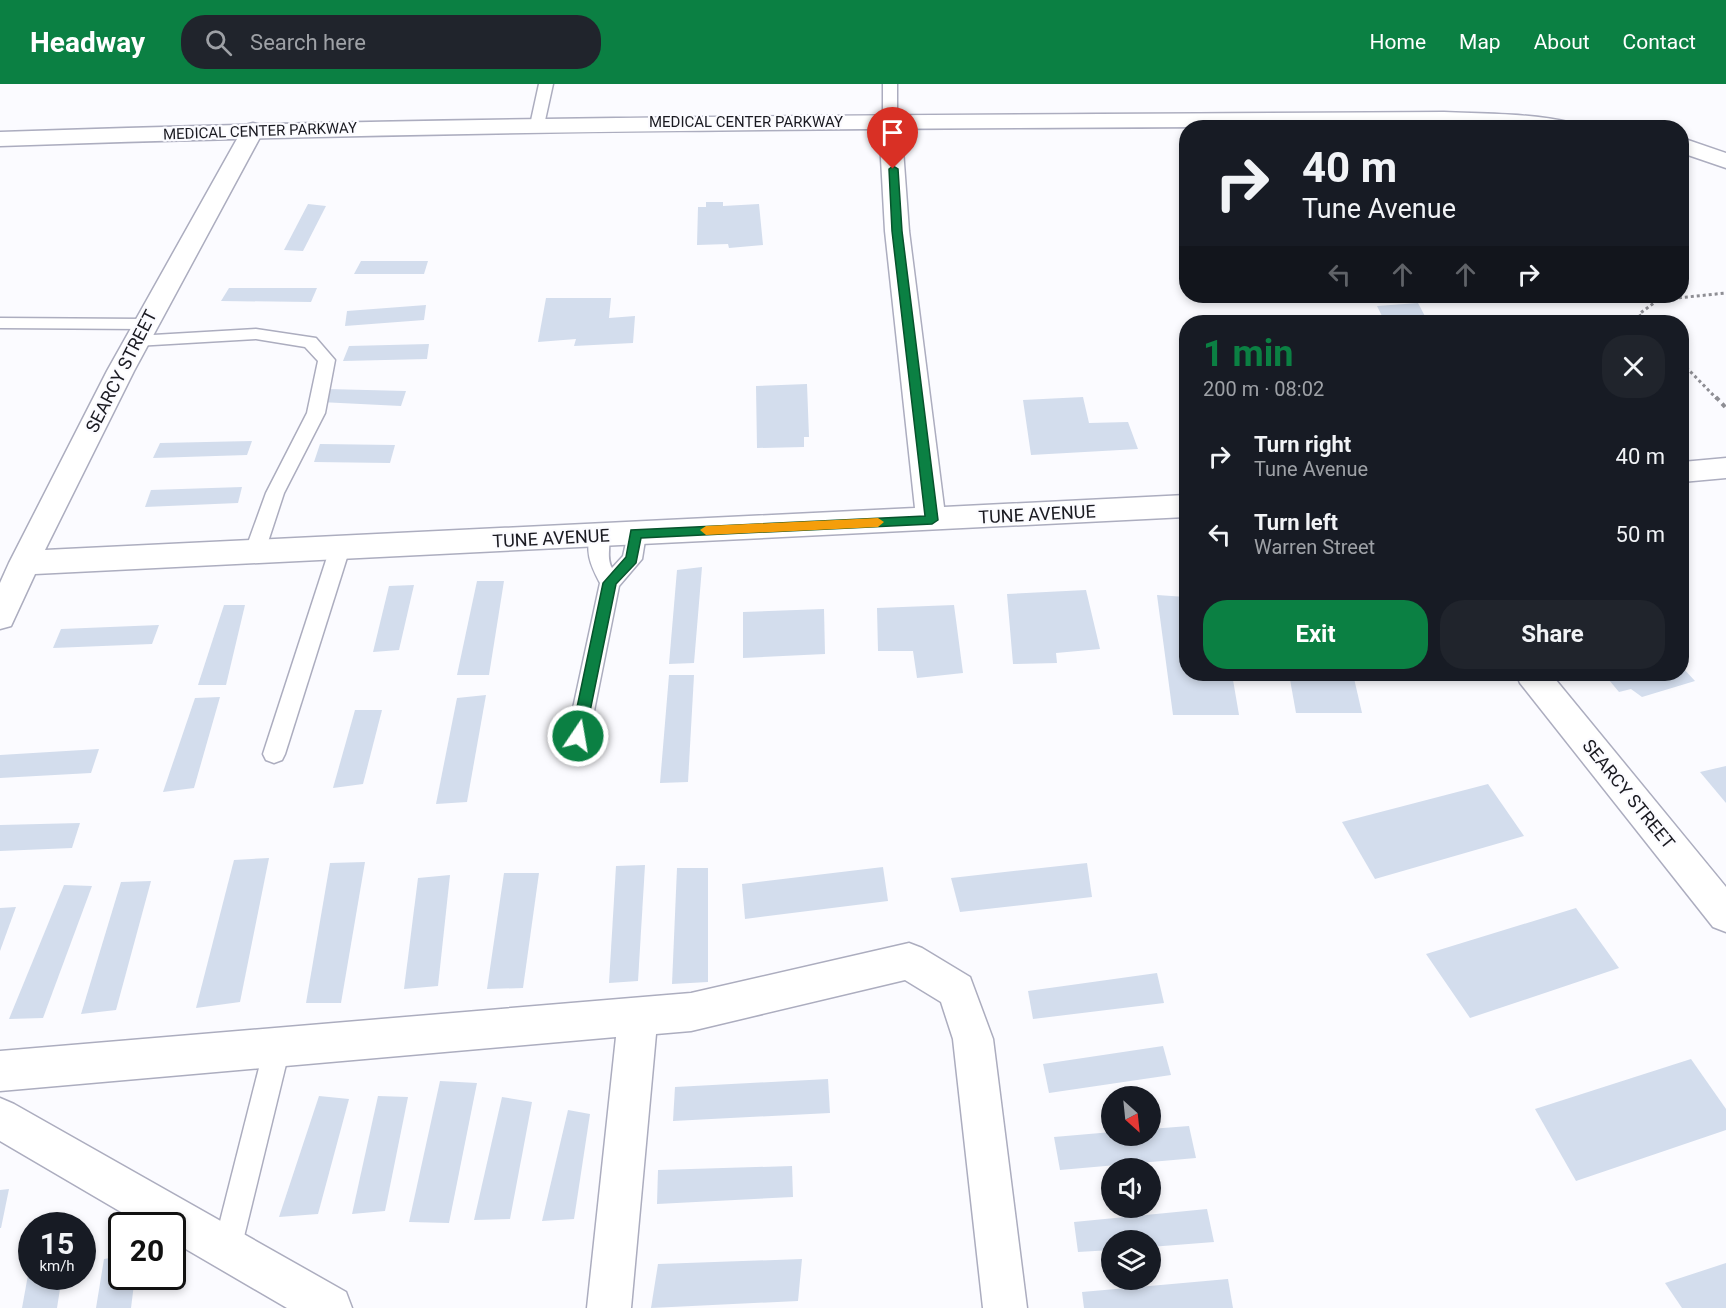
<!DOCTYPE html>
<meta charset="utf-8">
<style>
body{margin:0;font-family:Roboto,sans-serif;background:#20242c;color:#f1f3f6;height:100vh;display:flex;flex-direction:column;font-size:22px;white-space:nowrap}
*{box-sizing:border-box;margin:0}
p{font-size:20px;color:#9ea1a6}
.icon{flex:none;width:33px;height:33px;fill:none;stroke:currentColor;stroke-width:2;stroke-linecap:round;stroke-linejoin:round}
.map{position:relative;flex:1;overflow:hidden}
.sheet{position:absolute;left:1179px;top:231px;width:510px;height:366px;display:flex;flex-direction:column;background:#171b24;border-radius:24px;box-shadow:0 3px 9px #0003}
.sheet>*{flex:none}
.top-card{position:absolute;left:1179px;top:36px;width:510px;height:183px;border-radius:24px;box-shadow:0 3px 9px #0003;background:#171b24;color:#f1f3f6;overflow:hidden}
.needle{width:39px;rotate:153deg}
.tools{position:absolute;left:1101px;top:1002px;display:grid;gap:12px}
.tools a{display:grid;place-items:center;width:60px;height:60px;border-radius:50%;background:#171b24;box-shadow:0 3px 9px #0003;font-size:30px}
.speed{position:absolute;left:18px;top:1128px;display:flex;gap:12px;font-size:30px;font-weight:700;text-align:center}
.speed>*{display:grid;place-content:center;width:78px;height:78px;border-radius:50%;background:#171b24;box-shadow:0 3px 9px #0003;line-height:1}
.speed small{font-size:15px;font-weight:400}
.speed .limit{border:3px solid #111;border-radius:9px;background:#fff;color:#111}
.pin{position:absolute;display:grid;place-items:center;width:51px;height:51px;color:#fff;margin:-62px -26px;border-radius:50% 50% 50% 0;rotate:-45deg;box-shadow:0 0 6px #0007}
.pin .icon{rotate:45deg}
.me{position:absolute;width:66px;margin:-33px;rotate:12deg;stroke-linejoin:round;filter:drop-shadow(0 0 4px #0008)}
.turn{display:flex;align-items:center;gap:21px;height:126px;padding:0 24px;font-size:27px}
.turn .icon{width:78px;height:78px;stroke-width:2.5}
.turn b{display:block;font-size:42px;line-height:51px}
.lanes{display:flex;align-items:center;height:57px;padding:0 24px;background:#0003;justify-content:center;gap:30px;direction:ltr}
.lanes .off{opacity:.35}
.round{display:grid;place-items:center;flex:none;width:63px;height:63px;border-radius:24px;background:#20242c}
.summary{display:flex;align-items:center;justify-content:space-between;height:102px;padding:0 24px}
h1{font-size:36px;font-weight:700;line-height:45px;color:#0b8043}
.primary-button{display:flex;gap:12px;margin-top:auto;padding:12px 24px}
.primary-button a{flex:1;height:69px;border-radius:24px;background:#0b8043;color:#fff;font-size:24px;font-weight:700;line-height:69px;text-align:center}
.primary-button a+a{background:#20242c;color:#f1f3f6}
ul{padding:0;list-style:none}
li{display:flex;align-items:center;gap:18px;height:78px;padding:0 24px}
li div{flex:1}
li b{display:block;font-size:22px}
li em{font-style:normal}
header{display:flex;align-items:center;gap:36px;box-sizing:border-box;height:84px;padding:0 30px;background:#0b8043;color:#fff}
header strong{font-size:28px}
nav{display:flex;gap:33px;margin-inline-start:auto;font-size:21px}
.search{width:420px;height:54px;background:#20242c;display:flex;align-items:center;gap:15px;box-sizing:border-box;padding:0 21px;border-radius:24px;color:#9ea1a6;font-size:22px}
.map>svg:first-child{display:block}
</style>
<header>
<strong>Headway</strong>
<div class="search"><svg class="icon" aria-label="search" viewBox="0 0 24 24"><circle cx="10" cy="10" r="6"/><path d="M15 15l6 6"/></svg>Search here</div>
<nav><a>Home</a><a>Map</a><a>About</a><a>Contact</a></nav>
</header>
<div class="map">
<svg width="1726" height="1224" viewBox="0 0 1726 1224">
<rect width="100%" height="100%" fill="#fbfbff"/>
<g fill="#d3dded">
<polygon points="706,118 723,118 723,122 759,120 763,161 729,164 728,160 697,161 698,123 706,123"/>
<polygon points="308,120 326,122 303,167 284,166"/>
<polygon points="361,177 428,177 424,190 354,190"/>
<polygon points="229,204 317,204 311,218 221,217"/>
<polygon points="546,214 611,214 609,234 635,232 633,259 574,262 576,255 538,258"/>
<polygon points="1418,219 1428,238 1385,238 1377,222"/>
<polygon points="426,221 424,236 345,242 347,227"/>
<polygon points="429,260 427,275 343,277 349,262"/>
<polygon points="807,300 809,353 804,353 804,363 757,364 756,302"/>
<polygon points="327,305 406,307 401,322 320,318"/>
<polygon points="1083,313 1089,339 1128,338 1138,365 1031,371 1023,316"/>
<polygon points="252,357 247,371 153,374 160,359"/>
<polygon points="320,360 395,361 390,379 314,378"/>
<polygon points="242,403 238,419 145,423 151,406"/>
<polygon points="702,483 694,579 669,580 677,486"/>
<polygon points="477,497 504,497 489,591 457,591"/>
<polygon points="414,501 399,566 373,568 389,502"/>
<polygon points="1086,506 1100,565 1056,569 1057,579 1013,580 1007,510"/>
<polygon points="1157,511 1186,513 1186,590 1232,590 1239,631 1173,631"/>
<polygon points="224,521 245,521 226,601 198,601"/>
<polygon points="954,521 963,589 917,594 913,567 878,567 877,524"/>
<polygon points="824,525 825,570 743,574 743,528"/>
<polygon points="159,541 152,560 53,564 61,545"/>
<polygon points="1682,583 1695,597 1642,613 1631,605 1619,608 1604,590 1682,590"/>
<polygon points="1289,590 1353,590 1362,629 1296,629"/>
<polygon points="669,591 694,591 688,698 660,699"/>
<polygon points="486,611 467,718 436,720 457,614"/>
<polygon points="220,613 194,704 163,708 195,614"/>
<polygon points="355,626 382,626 363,700 333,704"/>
<polygon points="99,665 91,689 0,694 0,671"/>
<polygon points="1726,682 1726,719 1700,688"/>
<polygon points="1488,700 1524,752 1375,795 1342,738"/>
<polygon points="80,739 72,764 0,767 0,741"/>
<polygon points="269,774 240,918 196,924 234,776"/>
<polygon points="365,778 341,919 306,919 330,779"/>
<polygon points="1087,779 1092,813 960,828 951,794"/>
<polygon points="645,781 638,897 609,899 616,782"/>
<polygon points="883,783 888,817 745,835 742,800"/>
<polygon points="677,784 708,784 708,898 672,900"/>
<polygon points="504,789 539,789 523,904 487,905"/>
<polygon points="450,791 438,902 404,905 418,794"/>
<polygon points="151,797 116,926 81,930 121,798"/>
<polygon points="64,801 92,802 43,934 9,935"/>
<polygon points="16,823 0,867 0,824"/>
<polygon points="1576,824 1619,884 1470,934 1426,870"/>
<polygon points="1157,889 1164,919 1033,935 1028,907"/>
<polygon points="1163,962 1171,991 1049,1009 1043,980"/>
<polygon points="1691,975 1726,1025 1726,1046 1576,1097 1535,1025"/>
<polygon points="828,995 830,1029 673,1037 675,1003"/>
<polygon points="440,997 477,999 449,1139 409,1138"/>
<polygon points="319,1012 349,1015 318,1130 279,1133"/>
<polygon points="378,1012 408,1013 385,1127 352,1130"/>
<polygon points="502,1013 532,1018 510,1135 474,1136"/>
<polygon points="568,1026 590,1030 574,1135 542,1137"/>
<polygon points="1189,1042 1196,1074 1060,1086 1054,1053 1112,1048 1112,1052 1150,1052 1150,1045"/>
<polygon points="792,1082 793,1113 657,1120 658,1086"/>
<polygon points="9,1105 1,1144 0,1144 0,1106"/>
<polygon points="1207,1125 1214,1158 1150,1163 1150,1156 1112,1156 1112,1166 1078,1168 1074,1138"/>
<polygon points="72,1133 71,1142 38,1142 39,1135"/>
<polygon points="122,1172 122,1192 135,1192 131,1224 96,1224 104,1175"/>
<polygon points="802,1175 798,1217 651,1224 658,1180"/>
<polygon points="1726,1179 1726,1224 1682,1224 1665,1199"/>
<polygon points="30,1180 32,1192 62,1192 57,1224 22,1224"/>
<polygon points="1228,1195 1233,1224 1084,1224 1082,1208"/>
</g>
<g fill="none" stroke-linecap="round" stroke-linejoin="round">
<g stroke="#acadbf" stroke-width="3">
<g id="lane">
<polygon points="539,0 553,0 544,41 537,45 530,41"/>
<polygon points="883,0 897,0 897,38 890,42 883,38"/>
<polygon points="0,234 144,235 150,236 152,240 150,244 144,245 0,244"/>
<polygon points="256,245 316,254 335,276 325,329 284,409 265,467 262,472 255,474 248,472 245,467 266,409 307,329 318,277 305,263 256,255 136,262 130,261 128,257 130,253 136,252"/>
<path d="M636 443 643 445 646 450 642 475 619 502 589 652 586 658 578 661 570 658 567 652 600 499C591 482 583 465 593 446L600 444 607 446C613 458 605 472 612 484L623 472 629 445Z"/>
<polygon points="340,457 347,459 350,464 285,670 282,676 274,679 266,676 263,670 330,464 333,459"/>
<polygon points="277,952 286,955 290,964 241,1165 237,1175 227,1179 217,1175 213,1165 264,964 268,955"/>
</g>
</g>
<g stroke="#acadbf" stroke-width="3">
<g id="street">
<polygon points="890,31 898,33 901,38 909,147 944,423 1186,411 1186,433 35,490 11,542 0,545 0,499 9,479 107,287 242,46 245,41 253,39 261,41 264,46 134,287 45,466 915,424 885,147 879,38 882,33"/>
<polygon points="1726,374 1726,394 1682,398 1682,378"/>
<polygon points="1516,590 1551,590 1726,803 1726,848 1713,843 1520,599"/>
<polygon points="909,859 922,864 970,893 993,955 1027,1224 983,1224 953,955 941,918 905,896 691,947 656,950 631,1224 587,1224 616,953 0,1007 0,967 691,909"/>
<polygon points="0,1014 14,1020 346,1208 352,1224 287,1224 172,1157 172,1142 145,1142 0,1057"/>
</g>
</g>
<g stroke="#acadbf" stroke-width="3">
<g id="secondary">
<path d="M1444 28C1486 30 1531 29 1572 39L1575 44 1444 42C963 44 481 45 0 62V48C481 31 963 31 1444 28Z"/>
<polygon points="1682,54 1726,69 1726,84 1682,69"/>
</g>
</g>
<g stroke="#8e8e94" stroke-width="3" stroke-dasharray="3 3" stroke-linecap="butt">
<polyline points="1644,238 1639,230 1658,216 1726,209"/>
<polyline points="1682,279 1717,315"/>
</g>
<polyline stroke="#8e8e94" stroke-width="4" stroke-dasharray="4.5 4.5" stroke-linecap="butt" points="1716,313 1726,324"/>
<use href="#lane" fill="#fff" fill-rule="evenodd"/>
<use href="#street" fill="#fff" fill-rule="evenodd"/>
<use href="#secondary" fill="#fff" fill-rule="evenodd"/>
</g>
<polygon fill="#0b8043" stroke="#07532c" stroke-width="1.5" points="893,82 898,85 902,147 938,436 932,440 641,454 636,479 616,500 585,652 583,656 573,656 571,652 603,499 626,473 631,446 925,432 892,147 889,85"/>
<polygon fill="#f59e0b" points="878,434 884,438 878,443 706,451 700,446 706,442"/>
<g text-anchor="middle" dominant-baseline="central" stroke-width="4.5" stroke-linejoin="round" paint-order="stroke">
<g font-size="15" fill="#1a1a21" stroke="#fbfbff">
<text x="746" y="38">MEDICAL CENTER PARKWAY</text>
<text transform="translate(260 47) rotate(-2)">MEDICAL CENTER PARKWAY</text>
</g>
<g font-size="18" fill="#1a1a21" stroke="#fbfbff">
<text transform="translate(121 287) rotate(-63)">SEARCY STREET</text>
<text transform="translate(1037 430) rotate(-3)">TUNE AVENUE</text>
<text transform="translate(551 454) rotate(-3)">TUNE AVENUE</text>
<text transform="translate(1629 710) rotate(51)">SEARCY STREET</text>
</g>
</g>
</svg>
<div class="tools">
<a><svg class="needle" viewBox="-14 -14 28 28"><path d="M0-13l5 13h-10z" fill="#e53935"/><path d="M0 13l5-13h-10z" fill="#9ea1a6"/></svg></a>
<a><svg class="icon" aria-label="sound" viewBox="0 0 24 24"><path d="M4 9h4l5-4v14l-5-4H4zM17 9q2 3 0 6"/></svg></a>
<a><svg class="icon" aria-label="layers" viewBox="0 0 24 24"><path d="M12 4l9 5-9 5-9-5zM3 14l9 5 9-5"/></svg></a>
</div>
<div class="speed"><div>15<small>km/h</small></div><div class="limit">20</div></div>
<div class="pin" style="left:893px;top:85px;background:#d93025"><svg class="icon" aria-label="arrive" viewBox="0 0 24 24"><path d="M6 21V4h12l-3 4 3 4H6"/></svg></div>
<svg class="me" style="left:578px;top:652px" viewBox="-20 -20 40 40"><circle r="17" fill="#0b8043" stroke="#fff" stroke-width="3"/><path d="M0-11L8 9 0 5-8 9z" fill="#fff"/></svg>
<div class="top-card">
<div class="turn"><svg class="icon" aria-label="right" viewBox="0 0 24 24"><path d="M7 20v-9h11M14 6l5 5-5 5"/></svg><div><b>40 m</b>Tune Avenue</div></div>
<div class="lanes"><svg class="icon off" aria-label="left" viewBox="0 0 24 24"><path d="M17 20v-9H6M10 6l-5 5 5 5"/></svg><svg class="icon off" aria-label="ahead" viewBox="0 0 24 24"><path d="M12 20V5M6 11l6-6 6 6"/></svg><svg class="icon off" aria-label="ahead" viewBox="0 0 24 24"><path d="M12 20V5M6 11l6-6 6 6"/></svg><svg class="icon" aria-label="right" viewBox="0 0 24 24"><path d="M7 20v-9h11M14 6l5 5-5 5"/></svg></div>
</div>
<section class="sheet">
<div class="summary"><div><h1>1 min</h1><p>200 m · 08:02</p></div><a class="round"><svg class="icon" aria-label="close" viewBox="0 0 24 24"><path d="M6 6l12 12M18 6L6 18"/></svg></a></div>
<ul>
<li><svg class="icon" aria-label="right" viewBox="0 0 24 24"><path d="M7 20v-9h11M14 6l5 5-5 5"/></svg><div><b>Turn right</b><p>Tune Avenue</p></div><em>40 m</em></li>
<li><svg class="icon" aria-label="left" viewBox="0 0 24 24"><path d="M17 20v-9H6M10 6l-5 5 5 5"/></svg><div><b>Turn left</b><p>Warren Street</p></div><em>50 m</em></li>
</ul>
<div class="primary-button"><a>Exit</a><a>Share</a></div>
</section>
</div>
